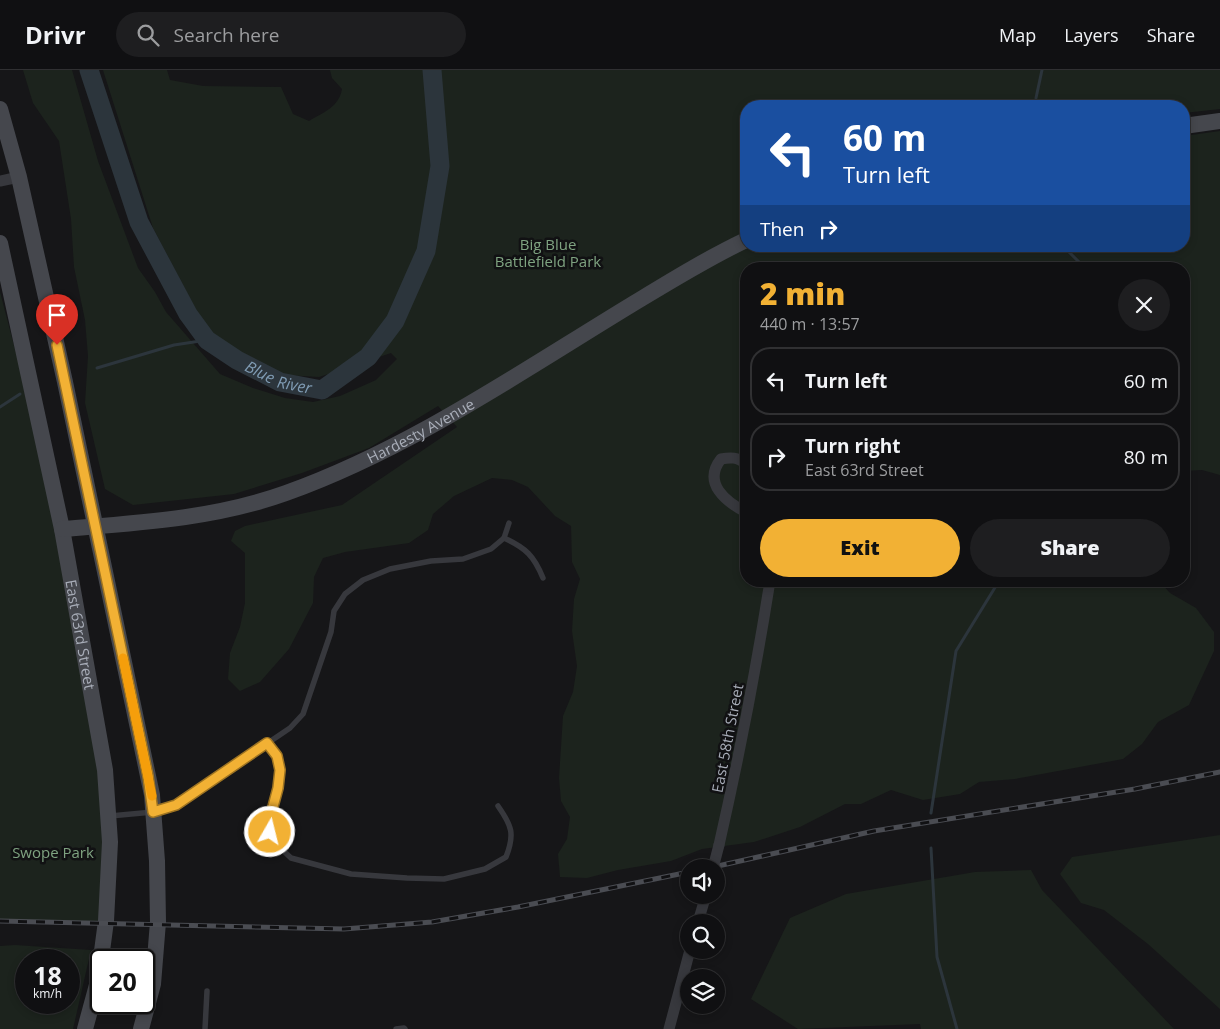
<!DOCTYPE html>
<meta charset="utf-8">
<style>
body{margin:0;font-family:"Open Sans",sans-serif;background:#1e1e20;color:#f1f3f6;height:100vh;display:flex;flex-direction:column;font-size:19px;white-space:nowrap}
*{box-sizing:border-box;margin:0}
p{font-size:16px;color:#9c9d9f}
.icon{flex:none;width:28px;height:28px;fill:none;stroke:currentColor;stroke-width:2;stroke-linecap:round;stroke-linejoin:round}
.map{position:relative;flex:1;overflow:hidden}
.sheet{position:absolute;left:740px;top:192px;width:450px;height:325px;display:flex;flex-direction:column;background:#101012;border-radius:20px;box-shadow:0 2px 8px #0003,0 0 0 1px #303032}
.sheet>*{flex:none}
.banner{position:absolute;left:740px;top:30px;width:450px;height:152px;border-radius:20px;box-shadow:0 2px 8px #0003,0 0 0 1px #303032;background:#1a4fa0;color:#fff;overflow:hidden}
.fabs{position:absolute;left:680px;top:789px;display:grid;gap:10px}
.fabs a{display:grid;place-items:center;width:45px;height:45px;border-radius:50%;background:#101012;box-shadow:0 2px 8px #0003,0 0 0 1px #303032;font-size:25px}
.speed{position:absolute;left:15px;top:879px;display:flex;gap:10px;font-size:25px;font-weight:700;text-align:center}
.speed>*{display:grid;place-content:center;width:65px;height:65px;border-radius:50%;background:#101012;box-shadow:0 2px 8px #0003,0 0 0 1px #303032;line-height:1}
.speed small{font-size:12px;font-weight:400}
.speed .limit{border:2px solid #111;border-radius:8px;background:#fff;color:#111}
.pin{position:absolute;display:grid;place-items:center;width:42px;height:42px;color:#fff;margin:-51px -21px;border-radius:50% 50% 50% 0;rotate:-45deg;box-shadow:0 0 5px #0007}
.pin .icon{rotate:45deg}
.me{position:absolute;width:55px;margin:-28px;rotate:8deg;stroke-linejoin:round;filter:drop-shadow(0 0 4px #0008)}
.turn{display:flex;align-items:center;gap:18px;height:105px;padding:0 20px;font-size:22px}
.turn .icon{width:65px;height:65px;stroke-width:2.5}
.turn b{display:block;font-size:35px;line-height:42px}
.then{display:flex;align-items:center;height:48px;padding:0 20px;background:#0003;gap:10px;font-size:19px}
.round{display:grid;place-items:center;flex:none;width:52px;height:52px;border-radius:26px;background:#1e1e20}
.headline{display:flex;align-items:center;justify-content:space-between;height:85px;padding:0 20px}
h1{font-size:30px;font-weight:800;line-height:38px;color:#f2b134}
.button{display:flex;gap:10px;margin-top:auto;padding:10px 20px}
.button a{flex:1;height:58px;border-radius:30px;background:#f2b134;color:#111;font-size:20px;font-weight:800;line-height:58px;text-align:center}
.button a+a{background:#1e1e20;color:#f1f3f6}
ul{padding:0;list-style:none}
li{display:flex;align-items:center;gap:15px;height:68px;margin:0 10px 8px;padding:0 10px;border:2px solid #303032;border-radius:20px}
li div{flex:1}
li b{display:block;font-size:19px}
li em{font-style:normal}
header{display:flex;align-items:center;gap:30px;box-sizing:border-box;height:70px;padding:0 25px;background:#101012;border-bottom:1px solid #303032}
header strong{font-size:24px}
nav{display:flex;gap:28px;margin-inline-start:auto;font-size:18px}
.search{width:350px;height:45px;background:#1e1e20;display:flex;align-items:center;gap:12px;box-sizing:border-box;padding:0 18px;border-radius:28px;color:#9c9d9f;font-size:19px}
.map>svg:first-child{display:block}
</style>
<header>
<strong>Drivr</strong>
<div class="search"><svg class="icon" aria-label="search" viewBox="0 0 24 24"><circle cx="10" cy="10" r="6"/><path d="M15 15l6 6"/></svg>Search here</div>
<nav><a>Map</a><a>Layers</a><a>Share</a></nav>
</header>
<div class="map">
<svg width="1220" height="959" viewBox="0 0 1220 959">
<rect width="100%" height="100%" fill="#161618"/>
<g fill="#1c231d" fill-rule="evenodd">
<path d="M23 0H72L98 91 138 198 155 222 166 242 220 304 253 318 285 328 313 332 340 326 376 310 397 289 391 283 319 307 251 303 217 280 153 158 103 0H167L170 10 203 16 281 17 293 44 309 51C324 42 339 37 342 19L332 8 330 0H1220V39L1184 43V36H746V176H1184V66L1220 61V405L1202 400 1184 401V199H746V511H1159L1170 523 1196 538 1214 562V581L1189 635 1158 652 1142 674 1123 689 1015 709 979 712 960 724 923 730 891 720 861 734H845L800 757 754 772 702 779 671 791 618 800 587 808 560 807 558 784 567 769 570 747 561 731 559 708 563 646 573 622 577 596 572 561 574 529 580 509 572 492 571 456 555 446 528 417 512 410 492 408 454 426 433 444 428 460 409 473 345 482 323 488 314 507 313 533 289 579 260 612 240 621 228 609 230 583 240 557 245 533V483L231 471 235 461 245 456 342 435 457 357 438 336 369 378 302 403 234 424 133 435 105 419 85 333 88 286 85 250 74 197 71 149 59 71 33 33Z"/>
<polygon points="0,222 62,459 105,700 106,851 0,851"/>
<polygon points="1220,765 1220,939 1148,874 1104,840 1081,833 1060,804 1072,787"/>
<polygon points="1031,800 1042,820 1174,959 921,959 920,954 798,959 751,929 790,848 846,824 975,802"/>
<path d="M15 875 91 880 73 959H0V876ZM26 890H69V932H26Z"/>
</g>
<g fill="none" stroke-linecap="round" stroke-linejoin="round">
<g stroke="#2c353c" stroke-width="3">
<polyline points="1036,28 1042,0"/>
<polyline points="1063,176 1086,199"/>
<polyline points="97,298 174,275 207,270"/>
<polyline points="0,337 20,324"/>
<polyline points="931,743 956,581 999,511"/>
<polyline points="931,778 937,887 957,959"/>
</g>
<path stroke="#2c353c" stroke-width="19" id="s1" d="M89 0 139 152 188 244 207 270 237 290 280 312 322 320 368 287 395 251 426 181 440 96 432 0"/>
<g stroke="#37383d" stroke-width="5.5">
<path d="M504 468C526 478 534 486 543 508"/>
<path d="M267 673 277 686 279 700 278 718 271 744 270 761 274 772 291 788 351 804 407 808 444 809 485 799 506 787C515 764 512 756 498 736"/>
<polyline points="110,746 153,742 176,735 290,658 303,644 331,562 334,541 345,524 363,510 390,499 431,491 463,489 491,479 504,468 509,453"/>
<polyline points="205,959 207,921"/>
<polyline points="396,959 404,958 405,959"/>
</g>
<g stroke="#37383d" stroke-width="11">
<polyline points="0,111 19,107"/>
<path d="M746 394C737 387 731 387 721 389 702 413 726 432 746 442"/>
<path d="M719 775C739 687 756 600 770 511"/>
<polyline points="698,852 706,825"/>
<polyline points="669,959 690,880"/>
</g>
<g stroke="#45474d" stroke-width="16">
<polyline points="0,39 19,107 65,312 152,725 157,791 158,852 153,914 141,959"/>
<polyline points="1184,56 1220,51"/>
<path id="s2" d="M0 173 62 459 105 700 110 772 106 851 98 911 85 959"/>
<path id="s3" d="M62 459C137 453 214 449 286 423 409 379 519 303 631 235 669 212 706 189 746 170"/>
</g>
<g stroke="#4a4c52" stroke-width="5">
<g id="rail">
<polyline points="709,798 874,761 1135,719 1220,702"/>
<polyline points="0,851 344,859 432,852 518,837 689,802"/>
</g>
</g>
<use href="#rail" stroke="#111113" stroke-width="3" stroke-dasharray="9" stroke-linecap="butt"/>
<polyline stroke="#37383d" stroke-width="11" points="713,798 719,775"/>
</g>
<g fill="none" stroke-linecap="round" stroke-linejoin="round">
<g stroke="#9d7322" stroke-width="12">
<polyline id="route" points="57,275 148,706 153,742 176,735 267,673 277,686 280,700 278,718 271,744 270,762"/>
</g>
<use href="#route" stroke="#f2b134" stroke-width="9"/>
<polyline stroke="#f59e0b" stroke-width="9" points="123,588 152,726"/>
</g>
<g text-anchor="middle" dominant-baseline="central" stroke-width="5" stroke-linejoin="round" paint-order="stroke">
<g font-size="15" fill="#7fa381" stroke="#111113">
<text x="548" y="174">Big Blue<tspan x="548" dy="17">Battlefield Park</tspan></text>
<text x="53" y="782">Swope Park</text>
</g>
<g font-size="15" fill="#a8adb8" stroke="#111113">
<text stroke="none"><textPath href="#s3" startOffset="376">Hardesty Avenue</textPath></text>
<text stroke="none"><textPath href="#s2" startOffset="400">East 63rd Street</textPath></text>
<text transform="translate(727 668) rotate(-79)">East 58th Street</text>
</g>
<g font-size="16" font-style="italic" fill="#7f9bb3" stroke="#111113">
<text stroke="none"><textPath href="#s1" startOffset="378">Blue River</textPath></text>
</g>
</g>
</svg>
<div class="fabs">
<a><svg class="icon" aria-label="sound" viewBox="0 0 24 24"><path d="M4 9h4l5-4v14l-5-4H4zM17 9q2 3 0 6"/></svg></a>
<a><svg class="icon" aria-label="search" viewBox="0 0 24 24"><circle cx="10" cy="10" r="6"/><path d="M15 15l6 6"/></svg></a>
<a><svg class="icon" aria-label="layers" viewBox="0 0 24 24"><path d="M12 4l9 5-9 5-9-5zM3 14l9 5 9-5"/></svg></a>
</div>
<div class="speed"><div>18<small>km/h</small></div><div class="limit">20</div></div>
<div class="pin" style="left:57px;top:275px;background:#d93025"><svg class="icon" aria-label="arrive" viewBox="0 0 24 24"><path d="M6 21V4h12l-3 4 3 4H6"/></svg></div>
<svg class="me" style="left:270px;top:762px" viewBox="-20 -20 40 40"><circle r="17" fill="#f2b134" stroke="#fff" stroke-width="3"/><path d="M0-11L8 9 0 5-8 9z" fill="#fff"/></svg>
<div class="banner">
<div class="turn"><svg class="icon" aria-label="left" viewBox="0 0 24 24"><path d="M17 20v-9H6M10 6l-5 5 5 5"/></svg><div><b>60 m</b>Turn left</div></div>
<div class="then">Then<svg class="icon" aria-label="right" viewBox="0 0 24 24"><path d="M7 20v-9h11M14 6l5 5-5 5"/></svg></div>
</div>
<section class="sheet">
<div class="headline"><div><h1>2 min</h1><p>440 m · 13:57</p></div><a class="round"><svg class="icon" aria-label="close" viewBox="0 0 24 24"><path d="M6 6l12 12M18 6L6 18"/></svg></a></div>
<ul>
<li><svg class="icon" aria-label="left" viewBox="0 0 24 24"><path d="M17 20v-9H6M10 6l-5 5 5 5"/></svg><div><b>Turn left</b></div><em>60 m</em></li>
<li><svg class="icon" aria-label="right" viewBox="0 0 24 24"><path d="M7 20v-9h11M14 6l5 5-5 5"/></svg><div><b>Turn right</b><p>East 63rd Street</p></div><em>80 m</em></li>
</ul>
<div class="button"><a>Exit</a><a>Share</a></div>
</section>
</div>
